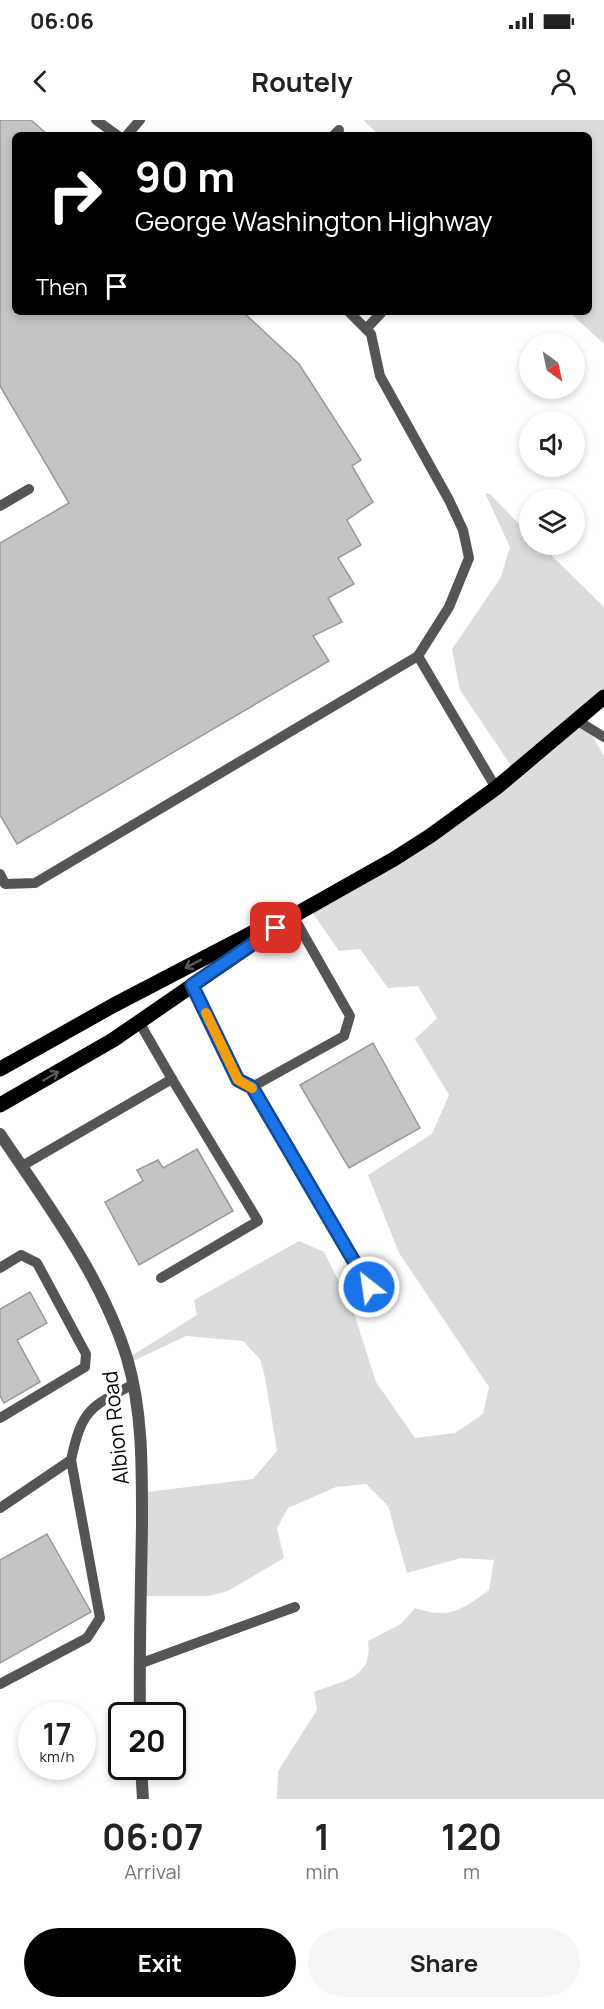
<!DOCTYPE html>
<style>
body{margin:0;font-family:Manrope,sans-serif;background:#f6f6f6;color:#222;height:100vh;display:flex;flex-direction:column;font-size:22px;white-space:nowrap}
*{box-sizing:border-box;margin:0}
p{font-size:20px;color:#767676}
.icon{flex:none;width:33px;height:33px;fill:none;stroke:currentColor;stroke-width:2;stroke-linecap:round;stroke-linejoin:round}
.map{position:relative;height:1679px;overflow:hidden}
.sheet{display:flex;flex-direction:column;background:#fff;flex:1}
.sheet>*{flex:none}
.top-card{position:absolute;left:12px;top:12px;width:580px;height:183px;border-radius:9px;box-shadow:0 3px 9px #0003;background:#000;color:#fff;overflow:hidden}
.needle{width:39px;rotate:147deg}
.fabs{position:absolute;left:519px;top:213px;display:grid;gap:12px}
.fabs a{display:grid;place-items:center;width:66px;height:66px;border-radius:50%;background:#fff;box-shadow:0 3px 9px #0003;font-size:30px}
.speed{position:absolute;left:18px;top:1582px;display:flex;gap:12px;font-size:30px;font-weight:700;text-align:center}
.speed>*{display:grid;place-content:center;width:78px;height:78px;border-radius:50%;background:#fff;box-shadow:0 3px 9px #0003;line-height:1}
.speed small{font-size:15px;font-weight:400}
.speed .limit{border:3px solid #111;border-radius:9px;background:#fff;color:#111}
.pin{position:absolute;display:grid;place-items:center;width:51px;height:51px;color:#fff;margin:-26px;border-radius:12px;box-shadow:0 3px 9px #0006}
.me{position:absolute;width:66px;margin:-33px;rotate:330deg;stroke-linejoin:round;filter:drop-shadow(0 0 4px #0008)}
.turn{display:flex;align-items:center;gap:21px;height:126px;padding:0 24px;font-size:27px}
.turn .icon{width:78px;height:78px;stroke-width:2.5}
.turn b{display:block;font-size:42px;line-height:51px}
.then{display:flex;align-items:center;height:57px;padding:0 24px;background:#0003;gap:12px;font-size:22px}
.eta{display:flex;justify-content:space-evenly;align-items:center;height:102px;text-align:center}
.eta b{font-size:36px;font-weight:700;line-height:42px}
.cta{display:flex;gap:12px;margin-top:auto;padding:12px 24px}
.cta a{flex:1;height:69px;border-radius:36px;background:#000;color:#fff;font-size:24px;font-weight:700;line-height:69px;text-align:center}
.cta a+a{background:#f6f6f6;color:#222}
.status{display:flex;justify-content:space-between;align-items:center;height:42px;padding:0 30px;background:#fff;direction:ltr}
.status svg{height:16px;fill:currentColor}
header{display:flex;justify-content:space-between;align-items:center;height:78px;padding:0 24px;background:#fff;font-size:27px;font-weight:700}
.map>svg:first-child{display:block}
</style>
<div class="status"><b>06:06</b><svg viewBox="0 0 49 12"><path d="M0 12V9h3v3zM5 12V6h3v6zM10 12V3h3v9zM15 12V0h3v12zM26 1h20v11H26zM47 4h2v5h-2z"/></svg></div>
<header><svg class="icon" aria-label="back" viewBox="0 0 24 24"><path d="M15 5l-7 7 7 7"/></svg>Routely<svg class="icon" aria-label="person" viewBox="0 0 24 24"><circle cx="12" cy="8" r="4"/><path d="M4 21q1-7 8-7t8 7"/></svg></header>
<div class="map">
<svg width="604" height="1679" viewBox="0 0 604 1679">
<rect width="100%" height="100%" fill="#fff"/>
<g fill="#dcdcdc">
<polygon points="363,0 604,0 604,224 569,192 590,192 590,15 379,15"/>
<path d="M485 373 490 374 529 414 530 424 541 425 604 487V577L581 596 604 636V1679H277L278 1651 317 1590 314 1572C344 1560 373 1559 368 1521L401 1504 415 1488C449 1500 462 1490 489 1470L494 1440 461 1438 407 1453 388 1386 366 1364 336 1367 288 1388 277 1408 284 1438 228 1471 209 1476H140L147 1372 253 1359 277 1331 265 1257 260 1239 243 1221 186 1216 129 1243 131 1236 197 1195 194 1180 299 1121 324 1132 352 1187 376 1262 415 1318 455 1313 483 1294 489 1267 399 1133 368 1055 432 1014 449 975 415 919 437 898 418 866 388 868 360 829 339 831 310 789 514 650 460 570 452 529 501 457 510 427Z"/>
</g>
<g fill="#c4c4c4" stroke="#999" stroke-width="1.5">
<polygon points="0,0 31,0 48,15 15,15 15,192 243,192 299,244 361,340 352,346 373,382 347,400 361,425 338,438 354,464 328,478 342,502 313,516 329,541 17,724 0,695 0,423 69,383 0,266"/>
<polygon points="373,923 420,1008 349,1048 300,965"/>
<polygon points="197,1029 233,1091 139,1145 105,1082 143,1061 137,1050 158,1040 163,1048"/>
<polygon points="30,1172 47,1203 17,1220 40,1262 4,1283 0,1276 0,1189"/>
<polygon points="47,1414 91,1492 0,1543 0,1440"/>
</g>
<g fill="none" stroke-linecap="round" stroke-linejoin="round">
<g stroke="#555" stroke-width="10">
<polyline points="96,0 117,15"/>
<polyline points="127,15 140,0"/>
<polyline points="334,15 339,10"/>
<polyline points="349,192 371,214 380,256 449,380 463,410 469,438 449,487 418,536 496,668"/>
<polyline points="366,209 382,192"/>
<polyline points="0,386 29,369"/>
<polyline points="578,601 604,617"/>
<polyline points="0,754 5,764 35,763 418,536"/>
<polyline points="192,865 238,960 252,967 344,916 350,896 293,796"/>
<polyline points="252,967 369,1167"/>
<polyline points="22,1046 172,959 139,902"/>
<polyline points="0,1148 21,1135 37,1143 86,1234 85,1247 0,1298"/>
<polyline points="161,1158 258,1101 172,959"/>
<path d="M0 1388 71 1340C82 1290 89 1287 134 1264"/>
<polyline points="139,1544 295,1487"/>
<polyline points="0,1564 87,1518 100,1498 71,1340"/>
</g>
<g stroke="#555" stroke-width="12">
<path d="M0 1014C47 1084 102 1157 127 1238 143 1292 142 1350 142 1405 141 1469 139 1532 140 1596"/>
<polyline points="141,1647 143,1679"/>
</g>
<g stroke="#000" stroke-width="15">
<polyline points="0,949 114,885 256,811"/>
<polyline points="0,985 113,920 293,796 394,739 430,716 496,668 604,577"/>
</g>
</g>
<defs><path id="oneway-shaft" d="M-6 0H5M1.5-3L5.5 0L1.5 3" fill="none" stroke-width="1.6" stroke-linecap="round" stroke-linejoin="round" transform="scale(1.5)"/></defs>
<g stroke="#595959">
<use href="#oneway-shaft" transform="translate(193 844) rotate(153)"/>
<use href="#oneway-shaft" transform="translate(51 956) rotate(-30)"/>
</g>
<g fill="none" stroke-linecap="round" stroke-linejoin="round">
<g stroke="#114b97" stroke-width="15">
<polyline id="route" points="276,808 192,865 238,960 252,967 369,1167"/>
</g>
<use href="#route" stroke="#1a73e8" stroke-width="10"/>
<polyline stroke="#f59e0b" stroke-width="10" points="206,893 238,960 252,968"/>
</g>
<g text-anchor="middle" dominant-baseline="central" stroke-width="6" stroke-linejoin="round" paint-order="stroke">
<g font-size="21" fill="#000" stroke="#fff">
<text transform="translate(115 1308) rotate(-96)">Albion Road</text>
</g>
</g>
</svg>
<div class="fabs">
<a><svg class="needle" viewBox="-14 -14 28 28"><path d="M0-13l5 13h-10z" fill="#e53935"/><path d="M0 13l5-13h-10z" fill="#767676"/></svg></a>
<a><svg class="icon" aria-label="sound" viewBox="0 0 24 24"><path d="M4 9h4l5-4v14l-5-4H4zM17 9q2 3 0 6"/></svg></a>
<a><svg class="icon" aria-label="layers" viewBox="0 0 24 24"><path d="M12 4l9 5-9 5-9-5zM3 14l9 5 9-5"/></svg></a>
</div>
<div class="speed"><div>17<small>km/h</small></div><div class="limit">20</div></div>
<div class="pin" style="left:276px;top:808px;background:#d93025"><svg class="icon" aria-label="arrive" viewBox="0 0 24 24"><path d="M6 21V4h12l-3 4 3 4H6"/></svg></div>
<svg class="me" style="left:369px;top:1167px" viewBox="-20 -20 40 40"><circle r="17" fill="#1a73e8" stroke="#fff" stroke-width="3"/><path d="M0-11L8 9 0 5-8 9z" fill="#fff"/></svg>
<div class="top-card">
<div class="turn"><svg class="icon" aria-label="right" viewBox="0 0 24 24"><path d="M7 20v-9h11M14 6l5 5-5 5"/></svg><div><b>90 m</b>George Washington Highway</div></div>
<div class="then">Then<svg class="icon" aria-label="arrive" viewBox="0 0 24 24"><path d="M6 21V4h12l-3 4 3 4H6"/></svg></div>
</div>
</div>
<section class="sheet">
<div class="eta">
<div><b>06:07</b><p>Arrival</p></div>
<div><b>1</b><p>min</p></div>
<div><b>120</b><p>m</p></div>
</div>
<div class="cta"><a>Exit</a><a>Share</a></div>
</section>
